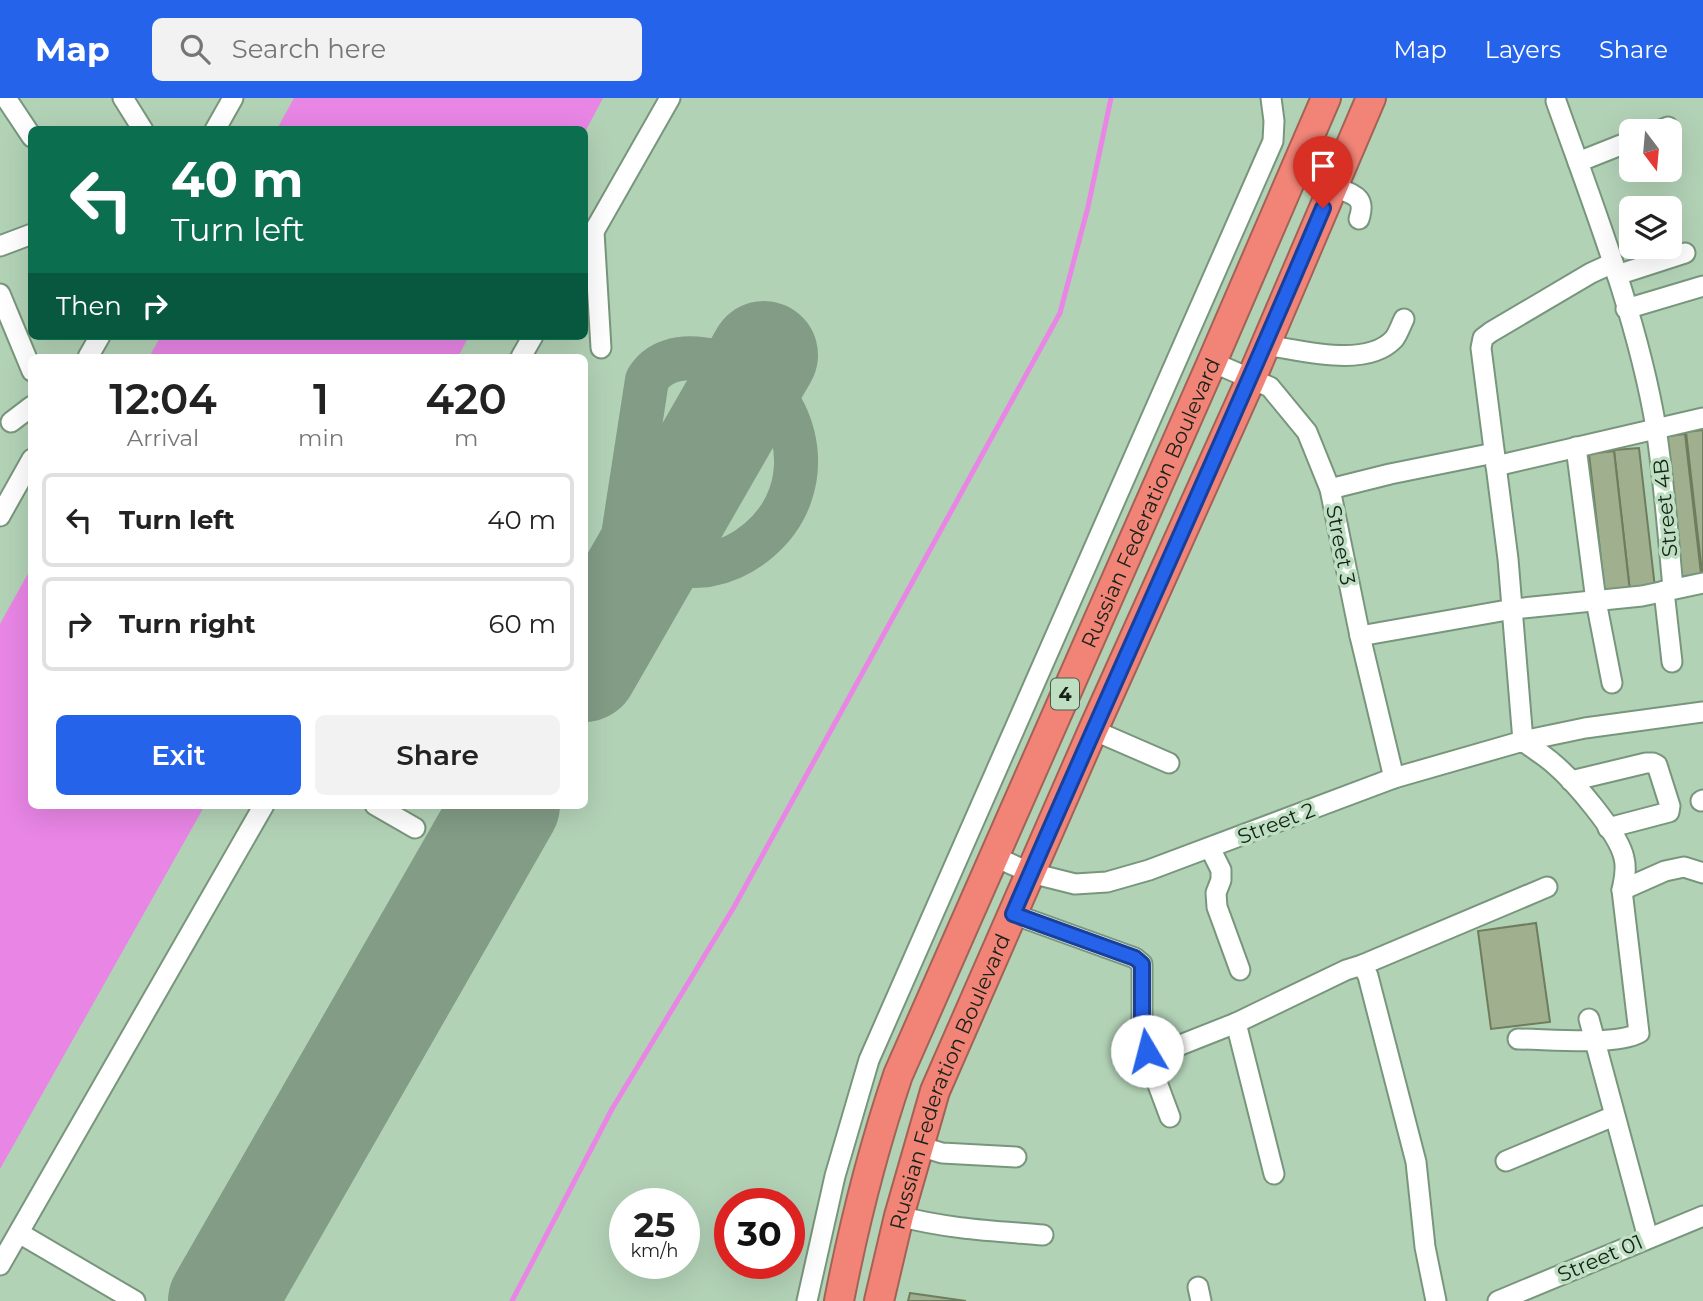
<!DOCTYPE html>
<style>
body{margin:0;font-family:Montserrat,sans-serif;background:#f2f2f2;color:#222;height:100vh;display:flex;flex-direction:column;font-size:26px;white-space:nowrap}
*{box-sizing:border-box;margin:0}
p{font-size:23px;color:#767676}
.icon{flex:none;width:38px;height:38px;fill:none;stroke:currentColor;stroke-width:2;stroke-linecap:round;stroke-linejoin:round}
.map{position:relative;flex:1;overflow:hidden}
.details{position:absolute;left:28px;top:256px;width:560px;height:455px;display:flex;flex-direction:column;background:#fff;border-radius:10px;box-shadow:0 7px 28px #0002}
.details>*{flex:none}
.hud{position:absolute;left:28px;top:28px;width:560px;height:214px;border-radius:10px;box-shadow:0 7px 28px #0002;background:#0b6e4f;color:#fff;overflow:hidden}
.needle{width:46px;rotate:164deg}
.buttons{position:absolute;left:1619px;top:21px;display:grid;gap:14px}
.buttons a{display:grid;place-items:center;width:63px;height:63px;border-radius:10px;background:#fff;box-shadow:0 7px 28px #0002;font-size:35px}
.speed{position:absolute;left:609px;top:1090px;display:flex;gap:14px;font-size:35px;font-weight:700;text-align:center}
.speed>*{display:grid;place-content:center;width:91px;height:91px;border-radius:50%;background:#fff;box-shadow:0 7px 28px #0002;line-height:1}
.speed small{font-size:18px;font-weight:400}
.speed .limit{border:10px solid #d22;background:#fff;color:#111}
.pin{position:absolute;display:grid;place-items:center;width:60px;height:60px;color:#fff;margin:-72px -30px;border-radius:50% 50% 50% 0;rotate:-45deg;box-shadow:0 0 7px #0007}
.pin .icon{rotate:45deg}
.me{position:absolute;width:77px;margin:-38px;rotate:352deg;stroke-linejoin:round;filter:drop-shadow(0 0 5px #0008)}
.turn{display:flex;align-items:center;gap:24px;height:147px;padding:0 28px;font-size:32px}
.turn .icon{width:91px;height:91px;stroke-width:2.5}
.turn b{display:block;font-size:49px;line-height:60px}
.then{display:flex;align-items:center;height:66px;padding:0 28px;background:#0003;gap:14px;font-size:26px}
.eta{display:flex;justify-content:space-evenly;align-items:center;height:119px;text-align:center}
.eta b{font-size:42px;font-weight:600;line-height:49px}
.primary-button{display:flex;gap:14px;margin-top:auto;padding:14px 28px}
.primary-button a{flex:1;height:80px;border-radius:10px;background:#2563eb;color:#fff;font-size:28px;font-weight:600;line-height:80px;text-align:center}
.primary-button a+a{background:#f2f2f2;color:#222}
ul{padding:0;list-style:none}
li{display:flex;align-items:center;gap:21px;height:94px;margin:0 14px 10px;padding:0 14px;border:4px solid #e0e0e0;border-radius:10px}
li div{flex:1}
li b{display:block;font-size:26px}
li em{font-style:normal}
header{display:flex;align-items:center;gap:42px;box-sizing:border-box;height:98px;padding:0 35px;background:#2563eb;color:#fff}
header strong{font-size:33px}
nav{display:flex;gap:38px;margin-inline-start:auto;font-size:24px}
.search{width:490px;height:63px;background:#f2f2f2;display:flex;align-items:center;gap:18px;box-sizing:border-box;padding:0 24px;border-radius:10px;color:#767676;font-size:26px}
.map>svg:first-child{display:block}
</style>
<header>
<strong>Map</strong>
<div class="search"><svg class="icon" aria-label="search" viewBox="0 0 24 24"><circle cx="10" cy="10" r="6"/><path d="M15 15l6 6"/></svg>Search here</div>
<nav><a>Map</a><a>Layers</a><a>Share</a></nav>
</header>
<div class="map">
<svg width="1703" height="1203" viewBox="0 0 1703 1203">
<rect width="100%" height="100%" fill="#b2d2b6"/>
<g fill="#e885e5">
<polygon points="294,0 603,0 585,34 584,32 277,31"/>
<polygon points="161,238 469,238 458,259 149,259"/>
<polygon points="31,470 32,707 205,707 0,1071 0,526"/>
</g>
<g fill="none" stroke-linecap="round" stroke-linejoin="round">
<polyline stroke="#e885e5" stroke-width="5" points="512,1203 612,1011 734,809 1060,215 1088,109 1111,0"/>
<path stroke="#829c86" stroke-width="44" d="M605 535 620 457 647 282C669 244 734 263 761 286 793 312 804 359 790 398 778 432 745 460 708 467 694 469 680 466 666 473 647 483 630 504 614 518"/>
<g stroke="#829c86" stroke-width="108">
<polyline points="584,570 764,257"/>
<polyline points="222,1203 506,707"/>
</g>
</g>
<g fill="#a0b08e" stroke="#6e7d5d" stroke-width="2">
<polygon points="1703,332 1703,474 1702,474 1686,334"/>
<polygon points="1685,336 1701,476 1677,479 1661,339"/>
<polygon points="1639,350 1655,490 1630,493 1614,352"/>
<polygon points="1614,353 1630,494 1605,496 1589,356"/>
<polygon points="1536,825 1550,924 1491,931 1478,833"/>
<polygon points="910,1195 966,1203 908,1203"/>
</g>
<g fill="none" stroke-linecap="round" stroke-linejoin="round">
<g stroke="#78967c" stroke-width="23">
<g id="minor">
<polyline points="6,0 32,39"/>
<polyline points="123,0 143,32"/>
<path d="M1556 3C1593 107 1638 221 1656 330 1664 383 1668 437 1673 490"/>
<polyline points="215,32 233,0"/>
<polyline points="1658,33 1668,29"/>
<polyline points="1578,64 1631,43"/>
<path d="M1333 88C1352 97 1367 97 1359 121"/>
<polyline points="594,134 601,250"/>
<polyline points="0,148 32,136"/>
<polyline points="584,151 670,0"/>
<polyline points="1613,165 1591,175 1491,234 1483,240 1481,250 1508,461 1523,643 1585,630 1703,614"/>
<polyline points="1617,177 1685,155"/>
<polyline points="0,196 32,273"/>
<polyline points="1626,211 1703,188"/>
<path d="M1265 247C1301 252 1366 271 1394 241 1398 236 1401 227 1404 221"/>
<polyline points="88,259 100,238"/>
<polyline points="521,259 533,238"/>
<polyline points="1212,264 1270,289 1307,334 1330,391 1360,538 1394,680"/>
<polyline points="11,324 32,308"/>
<polyline points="1576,349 1596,503 1612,585"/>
<polyline points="1496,368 1703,320"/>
<polyline points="1330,391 1390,376 1494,355"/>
<polyline points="0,418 32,361"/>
<polyline points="1664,493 1672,564"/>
<polyline points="1360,538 1513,511 1642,498 1703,485"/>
<polyline points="1093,632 1169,665"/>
<polyline points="1571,683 1646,665 1653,665 1657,667 1670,708 1669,714 1608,730"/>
<polyline points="1701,703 1703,702"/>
<polyline points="375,707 415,730"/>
<polyline points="1210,750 1221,772 1221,782 1216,795 1217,809 1240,872"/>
<path d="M993 758 1031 775 1075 786 1107 784 1149 772 1394 680 1523 643C1533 651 1544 657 1554 666 1574 683 1619 735 1624 760 1627 772 1624 782 1622 792L1639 935C1615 948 1547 941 1518 941"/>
<polyline points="1622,792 1665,773 1684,769 1703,775"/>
<polyline points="1013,816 1135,860 1142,866 1142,944 1170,1019"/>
<polyline points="1362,867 1368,878 1416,1064 1425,1149 1436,1203"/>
<polyline points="1589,921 1648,1140"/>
<polyline points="1236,925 1274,1076"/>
<polyline points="1147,953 1155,957 1236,925 1346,872 1362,867 1547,789"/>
<polyline points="919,1048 942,1055 1016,1059"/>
<polyline points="1506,1063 1614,1018"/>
<path d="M899 1118C947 1131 995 1133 1043 1137"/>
<polyline points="19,1135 135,1203"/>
<polyline points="0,1167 264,707"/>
<polyline points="1198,1189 1201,1203"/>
<polyline points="807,1203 835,1078 869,962 1273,43 1274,23 1271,0"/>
<polyline points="1498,1203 1703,1118"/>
</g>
</g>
<g stroke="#a46256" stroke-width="32">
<g id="highway">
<path id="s1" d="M839 1203C854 1126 873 1051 898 977L1212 264 1326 0"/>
<path id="s2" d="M879 1203 899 1118 935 993 1093 632 1251 281 1371 0"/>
</g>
</g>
<use href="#minor" stroke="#fff" stroke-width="19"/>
<use href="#highway" stroke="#f18477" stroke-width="28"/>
</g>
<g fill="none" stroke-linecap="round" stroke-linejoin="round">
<g stroke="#184099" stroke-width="18">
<path id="route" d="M1147 953 1142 944V866L1135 860 1013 816C1115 580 1223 347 1323 110"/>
</g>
<use href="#route" stroke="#2563eb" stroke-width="12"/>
</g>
<g text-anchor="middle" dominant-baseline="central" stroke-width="7" stroke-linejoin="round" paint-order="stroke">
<rect fill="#bfdfc2" stroke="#495b4b" stroke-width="2" x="1051" y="580.5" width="28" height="31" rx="5"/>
<g font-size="19" font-weight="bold" fill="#162218">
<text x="1065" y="596">4</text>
</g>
<g font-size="21" fill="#162218" stroke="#bfdfc2">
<text stroke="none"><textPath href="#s1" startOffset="859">Russian Federation Boulevard</textPath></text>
<text transform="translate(1665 410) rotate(-96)">Street 4B</text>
<text transform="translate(1341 447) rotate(79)">Street 3</text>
<text transform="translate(1276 725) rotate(-21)">Street 2</text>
<text stroke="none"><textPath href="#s2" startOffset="231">Russian Federation Boulevard</textPath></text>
<text transform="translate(1600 1160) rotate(-23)">Street 01</text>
</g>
</g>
</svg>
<div class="buttons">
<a><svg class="needle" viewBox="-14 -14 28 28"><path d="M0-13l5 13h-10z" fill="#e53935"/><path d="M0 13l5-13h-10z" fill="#767676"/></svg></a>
<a><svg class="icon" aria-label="layers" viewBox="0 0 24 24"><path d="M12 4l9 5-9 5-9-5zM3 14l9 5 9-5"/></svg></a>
</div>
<div class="speed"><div>25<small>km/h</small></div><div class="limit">30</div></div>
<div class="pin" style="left:1323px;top:110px;background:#d93025"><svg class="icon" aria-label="arrive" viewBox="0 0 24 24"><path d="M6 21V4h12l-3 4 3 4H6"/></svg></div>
<svg class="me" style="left:1147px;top:953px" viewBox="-20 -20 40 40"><circle r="19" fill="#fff"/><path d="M0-13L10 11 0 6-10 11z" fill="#2563eb"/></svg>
<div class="hud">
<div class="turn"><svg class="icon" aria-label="left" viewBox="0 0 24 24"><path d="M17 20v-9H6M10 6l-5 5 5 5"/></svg><div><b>40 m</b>Turn left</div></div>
<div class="then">Then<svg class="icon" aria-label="right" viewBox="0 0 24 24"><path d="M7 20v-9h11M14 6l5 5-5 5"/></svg></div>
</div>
<section class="details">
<div class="eta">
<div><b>12:04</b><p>Arrival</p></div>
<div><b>1</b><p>min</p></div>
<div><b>420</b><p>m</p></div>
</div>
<ul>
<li><svg class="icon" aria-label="left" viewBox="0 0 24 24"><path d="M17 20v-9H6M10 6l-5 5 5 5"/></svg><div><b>Turn left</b></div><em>40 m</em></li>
<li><svg class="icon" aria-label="right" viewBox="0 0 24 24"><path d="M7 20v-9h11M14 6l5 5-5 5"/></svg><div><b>Turn right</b></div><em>60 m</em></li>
</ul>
<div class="primary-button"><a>Exit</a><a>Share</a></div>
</section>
</div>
